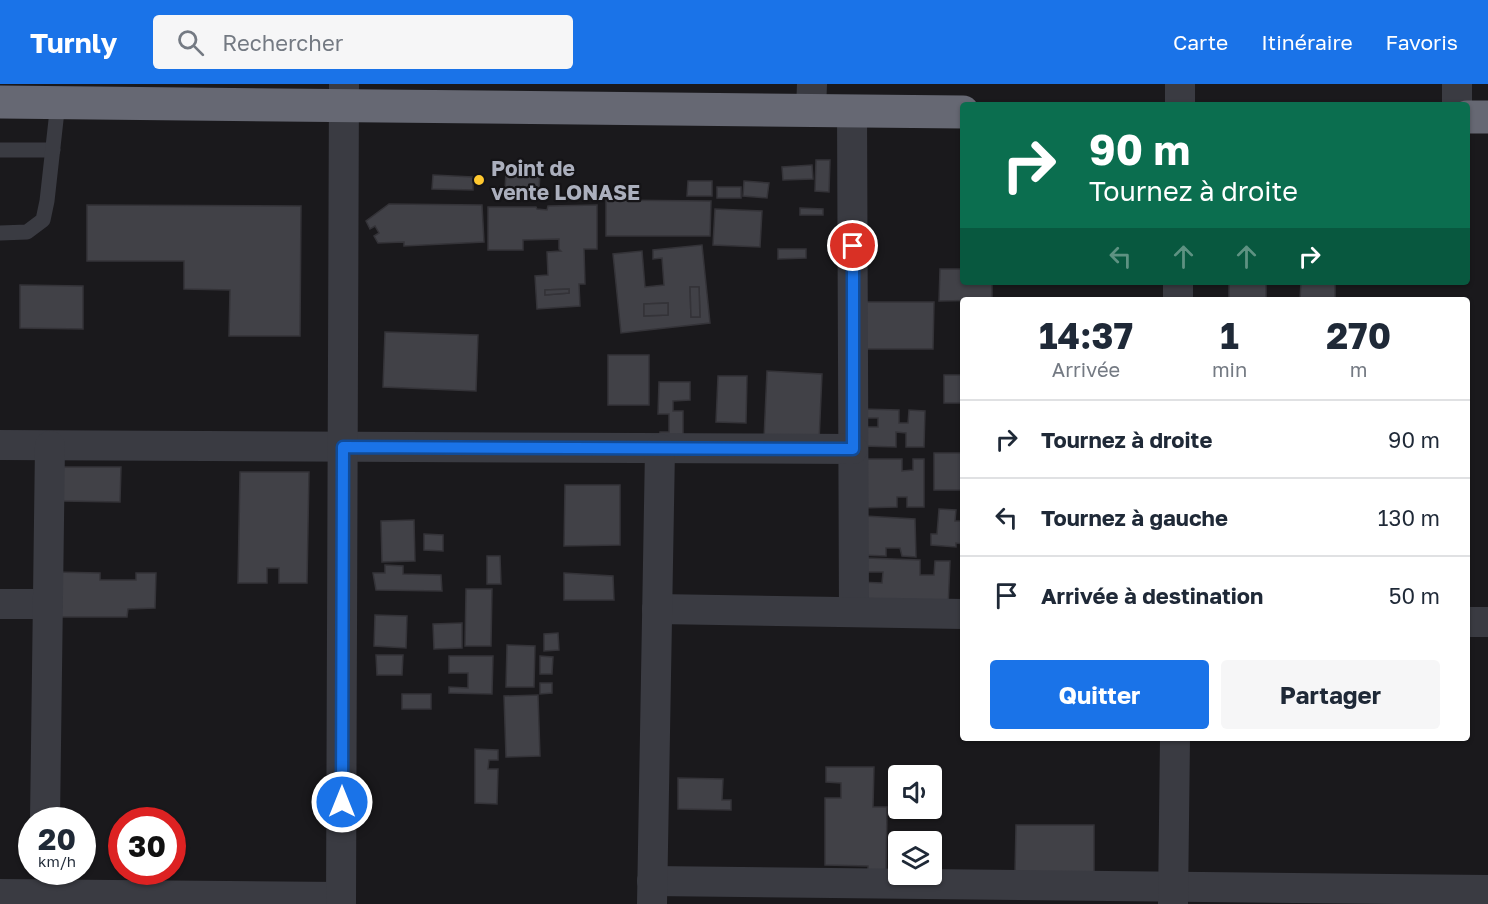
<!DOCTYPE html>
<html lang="fr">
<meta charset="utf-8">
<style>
body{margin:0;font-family:"Golos Text",sans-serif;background:#f6f6f7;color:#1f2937;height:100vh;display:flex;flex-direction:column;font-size:22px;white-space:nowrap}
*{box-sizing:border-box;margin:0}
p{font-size:20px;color:#747a83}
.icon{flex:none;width:33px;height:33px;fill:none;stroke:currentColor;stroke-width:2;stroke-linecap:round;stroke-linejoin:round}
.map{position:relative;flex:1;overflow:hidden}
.side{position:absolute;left:960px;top:213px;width:510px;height:444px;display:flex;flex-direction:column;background:#fff;border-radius:6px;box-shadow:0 2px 4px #0004}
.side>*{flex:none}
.hud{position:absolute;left:960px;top:18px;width:510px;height:183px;border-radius:6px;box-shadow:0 2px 4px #0004;background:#0b6e4f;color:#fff;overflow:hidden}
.buttons{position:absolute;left:888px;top:681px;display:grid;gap:12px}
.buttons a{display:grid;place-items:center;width:54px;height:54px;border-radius:6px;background:#fff;box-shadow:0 2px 4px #0004;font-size:30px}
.speed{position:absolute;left:18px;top:723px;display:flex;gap:12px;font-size:30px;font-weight:700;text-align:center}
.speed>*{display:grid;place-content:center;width:78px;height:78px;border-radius:50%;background:#fff;box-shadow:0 2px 4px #0004;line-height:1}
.speed small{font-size:15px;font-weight:400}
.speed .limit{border:9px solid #d22;background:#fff;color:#111}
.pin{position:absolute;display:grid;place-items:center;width:51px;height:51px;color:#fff;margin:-26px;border:3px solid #fff;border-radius:50%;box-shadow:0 2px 6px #0007}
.me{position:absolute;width:66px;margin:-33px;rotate:0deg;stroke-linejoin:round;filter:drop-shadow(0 0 4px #0008)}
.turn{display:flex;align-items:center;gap:21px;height:126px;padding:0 30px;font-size:27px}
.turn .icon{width:78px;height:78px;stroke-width:2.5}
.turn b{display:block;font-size:42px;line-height:51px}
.lanes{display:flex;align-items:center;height:57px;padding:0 30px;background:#0003;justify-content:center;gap:30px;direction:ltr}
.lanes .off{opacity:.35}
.eta{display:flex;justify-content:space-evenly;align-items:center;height:102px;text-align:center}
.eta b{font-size:36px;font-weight:700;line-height:42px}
.cta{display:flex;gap:12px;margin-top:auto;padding:12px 30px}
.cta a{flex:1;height:69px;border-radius:6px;background:#1a73e8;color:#fff;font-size:24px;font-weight:700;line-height:69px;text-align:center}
.cta a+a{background:#f6f6f7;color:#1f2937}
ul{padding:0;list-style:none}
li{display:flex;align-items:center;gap:18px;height:78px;padding:0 30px;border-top:2px solid #e0e1e3}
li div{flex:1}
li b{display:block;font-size:22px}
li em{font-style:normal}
header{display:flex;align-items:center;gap:36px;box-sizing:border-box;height:84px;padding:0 30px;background:#1a73e8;color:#fff}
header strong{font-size:28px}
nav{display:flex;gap:33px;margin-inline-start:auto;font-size:21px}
.search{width:420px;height:54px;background:#f6f6f7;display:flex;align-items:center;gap:15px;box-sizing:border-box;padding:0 21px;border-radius:6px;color:#747a83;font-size:22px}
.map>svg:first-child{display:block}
</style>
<header>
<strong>Turnly</strong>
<div class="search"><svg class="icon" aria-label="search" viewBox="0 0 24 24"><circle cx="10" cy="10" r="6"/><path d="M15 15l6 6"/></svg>Rechercher</div>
<nav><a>Carte</a><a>Itinéraire</a><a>Favoris</a></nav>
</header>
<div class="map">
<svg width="1488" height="820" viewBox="0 0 1488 820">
<rect width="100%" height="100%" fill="#1a191c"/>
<g fill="#414147" stroke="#343338" stroke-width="1.5" fill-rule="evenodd">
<polygon points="816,76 830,76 829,108 815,107"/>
<polygon points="812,81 813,95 783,96 782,83"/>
<polygon points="506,87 540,88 539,107 505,106"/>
<polygon points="433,91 473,93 473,106 432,105"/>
<polygon points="688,97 712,97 712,112 687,112"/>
<polygon points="744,97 769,99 767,114 743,112"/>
<rect x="717" y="103" width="24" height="11"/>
<polygon points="606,116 711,117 710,152 606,152"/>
<polygon points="389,120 482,121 484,158 404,162 404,158 378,159 374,152 379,149 375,142 370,145 366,137"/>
<polygon points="87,121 301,122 300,252 229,252 230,206 184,205 184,177 87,177"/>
<path d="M597 121V165H584L585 200H579L580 222 537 225 535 192 548 191 547 168 561 167 559 165V155L523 156V166H488V123H536L537 125 547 126 548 122ZM569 205V209L545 211V206Z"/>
<polygon points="800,124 823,125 823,131 800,131"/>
<polygon points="715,125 762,127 760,163 713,161"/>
<polygon points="841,154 842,176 833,176 831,155"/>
<path d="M702 161 710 239 621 249 613 170 642 167 645 203 664 201 662 174 653 175V166ZM690 203H699L700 233H691ZM668 219V231L644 232V220Z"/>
<polygon points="778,165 806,165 806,174 778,175"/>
<polygon points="940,185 963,185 963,198 992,198 992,216 939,217"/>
<rect x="1229" y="198" width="37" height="18"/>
<polygon points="1301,198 1335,198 1335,216 1300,216"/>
<polygon points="20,201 83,202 83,245 20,244"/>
<polygon points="690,203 699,203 700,233 691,233"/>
<polygon points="569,205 569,209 545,211 545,206"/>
<polygon points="860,218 934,218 933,265 859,265"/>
<polygon points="668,219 668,231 644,232 644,220"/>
<polygon points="385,248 478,251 476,307 383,303"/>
<rect x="608" y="271" width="41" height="50"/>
<polygon points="767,287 822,290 819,358 764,355"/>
<rect x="944" y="291" width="19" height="28"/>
<polygon points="718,292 747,292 746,339 716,338"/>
<polygon points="659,298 690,298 690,316 673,317 673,327 683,327 683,354 659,361 660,348 669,348 669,330 658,330"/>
<polygon points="863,325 899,326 899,339 908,339 909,326 925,327 924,363 906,363 906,349 896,348 896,363 862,362 863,343 878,343 878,334 863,334"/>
<rect x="934" y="369" width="29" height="37"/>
<polygon points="861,375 902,375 902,387 913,386 913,375 924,375 924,423 907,423 907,413 897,413 897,423 861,424"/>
<polygon points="61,383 121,383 120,418 61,417"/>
<polygon points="240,388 309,388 307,499 279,499 279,484 267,484 267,499 238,499"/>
<polygon points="565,401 620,401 620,461 564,462"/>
<polygon points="939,425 956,426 955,437 963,437 963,460 956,459 956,463 931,461 931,450 937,450"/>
<polygon points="865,432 915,435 916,473 902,472 900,464 886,464 886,472 861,471"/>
<polygon points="414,436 415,477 382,478 381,437"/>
<polygon points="424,450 443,451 443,467 424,466"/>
<polygon points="487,472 500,472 501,500 487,500"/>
<polygon points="867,474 920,476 920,491 934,491 935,477 950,477 948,525 863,522 860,498 882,499 883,488 867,488"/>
<polygon points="385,481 403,482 403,490 441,491 442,507 376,506 373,489 385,489"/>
<polygon points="54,488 100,489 100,496 136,496 136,489 156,489 155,524 128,525 127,533 54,533"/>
<polygon points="564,489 613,492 614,516 564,516"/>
<polygon points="466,505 492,505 491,562 465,562"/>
<polygon points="375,531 407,532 406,564 374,562"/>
<polygon points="462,539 462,564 434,565 433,540"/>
<polygon points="558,549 559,566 544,567 544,550"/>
<polygon points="507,561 535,562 534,603 506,603"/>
<polygon points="376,571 403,571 402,591 377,591"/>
<polygon points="449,572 493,572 492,610 449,609 449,603 468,604 468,589 449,589"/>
<polygon points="540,572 553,573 552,590 540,590"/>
<polygon points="540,599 552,599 552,609 540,610"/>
<rect x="402" y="610" width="29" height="15"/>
<polygon points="538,611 540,672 506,673 504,612"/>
<polygon points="475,665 498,666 498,676 489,676 488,685 498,685 497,720 475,719"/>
<polygon points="826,683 874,683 873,723 887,723 886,792 868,792 868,782 825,781 825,714 841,714 841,699 826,698"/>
<polygon points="678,694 723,695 722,716 731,716 731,726 678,725"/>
<polygon points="1016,741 1094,741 1094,789 1015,789"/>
</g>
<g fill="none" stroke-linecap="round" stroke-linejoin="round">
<g stroke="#3a3b42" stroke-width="15">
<polyline points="0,66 53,66"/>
<polyline points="0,149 27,148 43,136 47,117 58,18"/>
</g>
<g stroke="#3a3b42" stroke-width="30">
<polyline points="1180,21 1180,0"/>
<polyline points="1457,21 1457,0"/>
<polyline points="811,26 812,0"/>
<polyline points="852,27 854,528"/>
<polyline points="1178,216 1178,198"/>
<polyline points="0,361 853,365"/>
<polyline points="0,520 48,520"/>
<polyline points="657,525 963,530"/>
<polyline points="1467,538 1488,538"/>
<polyline points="45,736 50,362"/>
<polyline points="652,797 1488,806"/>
<polyline points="0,810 341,813"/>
<polyline points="341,820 344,0"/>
<polyline points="652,820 660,365"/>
<polyline points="1173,820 1175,654"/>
</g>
<g stroke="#666873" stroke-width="33">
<polyline points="0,18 963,28"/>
<polyline points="1467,33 1488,33"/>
</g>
</g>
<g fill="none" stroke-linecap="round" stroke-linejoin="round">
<g stroke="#114b97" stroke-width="15">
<polyline id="route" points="342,718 343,363 853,365 853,162"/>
</g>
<use href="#route" stroke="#1a73e8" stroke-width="10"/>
</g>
<circle fill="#ffc82f" stroke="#151417" stroke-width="2" cx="479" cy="96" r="6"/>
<g text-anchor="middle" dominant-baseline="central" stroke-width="4.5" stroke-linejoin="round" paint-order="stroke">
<g font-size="21" font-weight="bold" fill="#abafbd" stroke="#151417" text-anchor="start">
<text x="491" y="84">Point de<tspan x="491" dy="24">vente LONASE</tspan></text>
</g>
</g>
</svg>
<div class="buttons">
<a><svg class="icon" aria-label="sound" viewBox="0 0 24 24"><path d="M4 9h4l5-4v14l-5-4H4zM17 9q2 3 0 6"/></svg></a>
<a><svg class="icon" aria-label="layers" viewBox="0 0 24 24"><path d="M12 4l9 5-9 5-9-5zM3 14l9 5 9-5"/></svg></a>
</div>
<div class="speed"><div>20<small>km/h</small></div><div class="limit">30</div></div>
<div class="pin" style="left:853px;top:162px;background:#d93025"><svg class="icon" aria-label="arrive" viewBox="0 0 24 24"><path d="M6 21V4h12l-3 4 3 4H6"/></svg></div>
<svg class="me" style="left:342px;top:718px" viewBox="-20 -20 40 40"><circle r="17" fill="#1a73e8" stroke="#fff" stroke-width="3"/><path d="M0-11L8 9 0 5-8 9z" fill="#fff"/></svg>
<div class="hud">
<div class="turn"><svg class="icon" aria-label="right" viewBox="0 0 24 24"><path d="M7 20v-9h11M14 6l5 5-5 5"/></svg><div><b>90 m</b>Tournez à droite</div></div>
<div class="lanes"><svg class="icon off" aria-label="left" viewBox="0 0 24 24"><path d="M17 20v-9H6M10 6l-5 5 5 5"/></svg><svg class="icon off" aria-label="ahead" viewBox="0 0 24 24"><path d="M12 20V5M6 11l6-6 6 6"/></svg><svg class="icon off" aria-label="ahead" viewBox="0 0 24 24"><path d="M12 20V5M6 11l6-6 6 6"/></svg><svg class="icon" aria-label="right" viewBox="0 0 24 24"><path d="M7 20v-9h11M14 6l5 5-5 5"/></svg></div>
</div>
<section class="side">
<div class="eta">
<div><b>14:37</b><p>Arrivée</p></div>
<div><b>1</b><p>min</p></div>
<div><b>270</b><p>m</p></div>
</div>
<ul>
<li><svg class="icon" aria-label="right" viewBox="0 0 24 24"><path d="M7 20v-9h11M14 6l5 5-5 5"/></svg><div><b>Tournez à droite</b></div><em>90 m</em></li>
<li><svg class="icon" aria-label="left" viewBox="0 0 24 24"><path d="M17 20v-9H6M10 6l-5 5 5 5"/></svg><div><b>Tournez à gauche</b></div><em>130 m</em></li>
<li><svg class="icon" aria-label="arrive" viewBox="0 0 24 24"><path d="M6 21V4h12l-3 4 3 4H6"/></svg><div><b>Arrivée à destination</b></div><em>50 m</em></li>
</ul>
<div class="cta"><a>Quitter</a><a>Partager</a></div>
</section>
</div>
